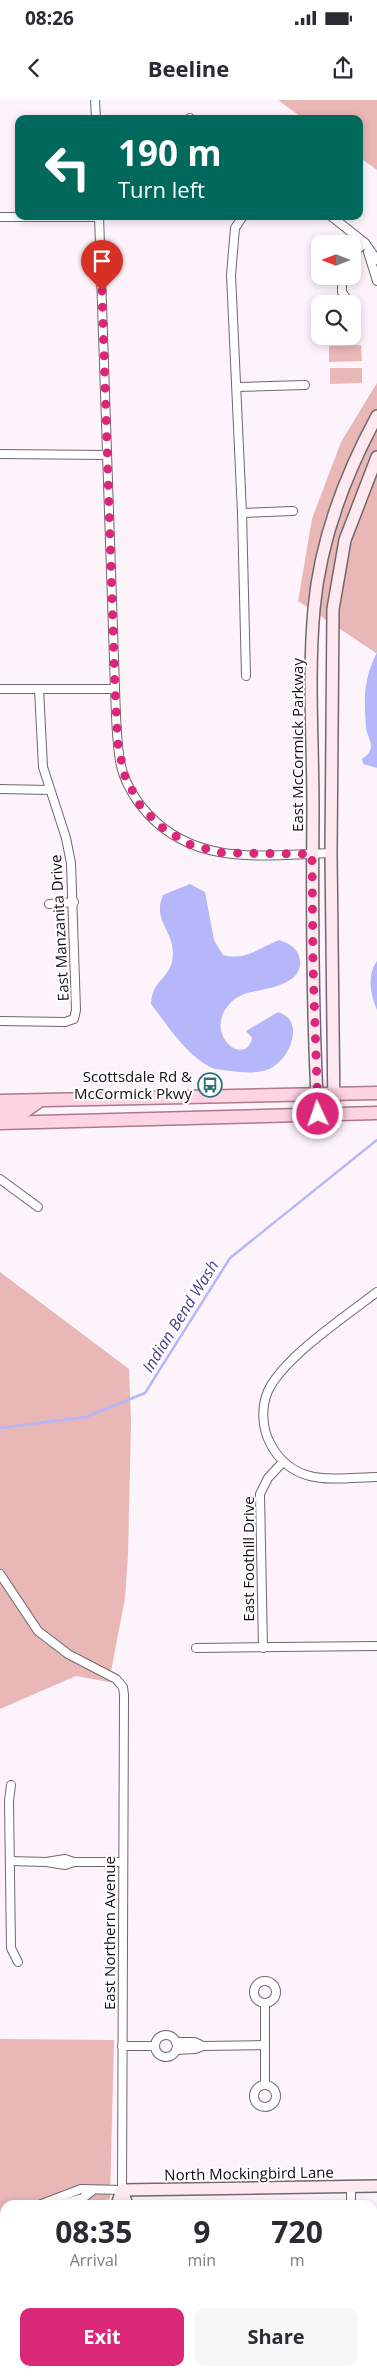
<!DOCTYPE html>
<style>
body{margin:0;font-family:"Open Sans",sans-serif;background:#f7f7f7;color:#2b2b33;height:100vh;display:flex;flex-direction:column;font-size:19px;white-space:nowrap}
*{box-sizing:border-box;margin:0}
p{font-size:16px;color:#7c7c81}
.icon{flex:none;width:28px;height:28px;fill:none;stroke:currentColor;stroke-width:2;stroke-linecap:round;stroke-linejoin:round}
.map{position:relative;flex:1;overflow:hidden}
.drawer{position:absolute;left:0px;top:2100px;width:378px;height:176px;display:flex;flex-direction:column;background:#fff;border-radius:15px 15px 0 0;box-shadow:0 2px 8px #0003}
.drawer>*{flex:none}
.hud{position:absolute;left:15px;top:15px;width:348px;height:105px;border-radius:10px;box-shadow:0 2px 8px #0003;background:#00695c;color:#fff;overflow:hidden}
.needle{width:32px;rotate:270deg}
.controls{position:absolute;left:311px;top:135px;display:grid;gap:10px}
.controls a{display:grid;place-items:center;width:50px;height:50px;border-radius:10px;background:#fff;box-shadow:0 2px 8px #0003;font-size:25px}
.pin{position:absolute;display:grid;place-items:center;width:42px;height:42px;color:#fff;margin:-51px -21px;border-radius:50% 50% 50% 0;rotate:-45deg;box-shadow:0 0 5px #0007}
.pin .icon{rotate:45deg}
.me{position:absolute;width:55px;margin:-28px;rotate:357deg;stroke-linejoin:round;filter:drop-shadow(0 0 4px #0008)}
.turn{display:flex;align-items:center;gap:18px;height:105px;padding:0 20px;font-size:22px}
.turn .icon{width:65px;height:65px;stroke-width:2.5}
.turn b{display:block;font-size:35px;line-height:42px}
.eta{display:flex;justify-content:space-evenly;align-items:center;height:85px;text-align:center}
.eta b{font-size:30px;font-weight:700;line-height:35px}
.action{display:flex;gap:10px;margin-top:auto;padding:10px 20px}
.action a{flex:1;height:58px;border-radius:10px;background:#db2777;color:#fff;font-size:20px;font-weight:700;line-height:58px;text-align:center}
.action a+a{background:#f7f7f7;color:#2b2b33}
.status{display:flex;justify-content:space-between;align-items:center;height:35px;padding:0 25px;background:#fff;direction:ltr}
.status svg{height:14px;fill:currentColor}
header{display:flex;justify-content:space-between;align-items:center;height:65px;padding:0 20px;background:#fff;font-size:22px;font-weight:700}
.map>svg:first-child{display:block}
</style>
<div class="status"><b>08:26</b><svg viewBox="0 0 49 12"><path d="M0 12V9h3v3zM5 12V6h3v6zM10 12V3h3v9zM15 12V0h3v12zM26 1h20v11H26zM47 4h2v5h-2z"/></svg></div>
<header><svg class="icon" aria-label="back" viewBox="0 0 24 24"><path d="M15 5l-7 7 7 7"/></svg>Beeline<svg class="icon" aria-label="share" viewBox="0 0 24 24"><path d="M12 15V3M7 8l5-5 5 5M5 13v7h14v-7"/></svg></header>
<div class="map">
<svg width="377" height="2276" viewBox="0 0 377 2276">
<rect width="100%" height="100%" fill="#fdf4fb"/>
<g fill="#e8b7b6">
<polygon points="278,0 377,0 377,70 359,57 359,19 304,19"/>
<polygon points="361,245 362,261 329,262 329,246"/>
<polygon points="330,268 362,268 362,283 330,284"/>
<polygon points="377,283 377,552 376,553 298,501 312,419 341,342"/>
<polygon points="0,1172 129,1269 131,1322 128,1455 125,1498 109,1582 76,1576 0,1609"/>
<polygon points="0,1939 114,1940 110,2099 84,2105 5,2105 5,2140 0,2144"/>
</g>
<g fill="#b6b7fa">
<path d="M377 552V668L363 664 362 659C366 656 370 653 371 647 371 641 367 634 366 628 364 597 363 581 377 552Z"/>
<path d="M190 784 205 792 214 840 223 855C245 861 259 848 279 840 288 843 296 847 299 856 308 888 258 888 242 895 235 898 231 902 227 907 205 937 246 967 252 938L246 931 278 912C305 920 291 956 273 967 262 974 244 973 231 971 226 970 218 970 212 968 186 955 168 926 151 904 152 880 169 879 172 861 178 832 151 823 163 795Z"/>
<path d="M377 861V910C370 895 367 874 377 861Z"/>
</g>
<g fill="none" stroke-linecap="round" stroke-linejoin="round">
<polyline stroke="#b6b7fa" stroke-width="2.5" points="0,1328 86,1317 145,1293 230,1158 377,1040"/>
<g stroke="#70686e" stroke-width="10">
<g id="street">
<polyline points="95,0 96,19"/>
<polyline points="190,18 191,19"/>
<path d="M99 116 115 589C116 612 116 637 120 661 123 680 135 700 148 714 197 767 265 755 331 753"/>
<polyline points="243,116 235,128 231,175 242,413 246,576"/>
<polyline points="331,116 365,143 377,160"/>
<polyline points="0,117 99,117"/>
<polyline points="368,152 377,181"/>
<polyline points="352,154 365,143"/>
<polyline points="342,176 342,192 349,202"/>
<polyline points="237,287 305,285"/>
<polyline points="0,354 107,355"/>
<polyline points="242,413 293,411"/>
<polyline points="0,589 115,589"/>
<polyline points="0,689 49,690"/>
<polyline points="49,804 74,802"/>
<polyline points="0,921 65,922 74,919 76,910 71,763 66,738 43,667 39,589"/>
<polyline points="0,1079 38,1107"/>
<path d="M377 1192C346 1216 284 1257 268 1291 261 1307 262 1328 270 1343 293 1388 335 1378 377 1377"/>
<polyline points="0,1474 38,1531 68,1554 116,1579 123,1587 124,1595 122,2090 81,2089 39,2105"/>
<polyline points="196,1548 377,1546"/>
<polyline points="263,1548 260,1394 268,1378 283,1362"/>
<polyline points="11,1685 9,1701 11,1848 18,1862"/>
<polyline points="10,1761 46,1762 65,1759 74,1762 122,1762"/>
<polyline points="46,1762 65,1765 74,1762"/>
<circle cx="265" cy="1892" r="11"/>
<polyline points="265,1903 265,1985"/>
<circle cx="166" cy="1946" r="11"/>
<polyline points="176,1942 195,1942 203,1946"/>
<polyline points="122,1946 155,1946"/>
<polyline points="176,1950 195,1949 203,1946 265,1945"/>
<circle cx="265" cy="1996" r="11"/>
<polyline points="58,2105 83,2098 92,2091"/>
<polyline points="351,2105 351,2086"/>
<polyline points="0,2130 5,2126"/>
<polyline points="0,2144 5,2151"/>
<polyline points="21,2271 21,2276"/>
<polyline points="343,2276 345,2271"/>
</g>
</g>
<g stroke="#70686e" stroke-width="14">
<g id="secondary">
<path d="M318 1014C312 913 312 811 313 709 313 642 308 575 314 509 320 442 345 375 377 316"/>
<polyline points="334,1014 331,753 333,509 345,440 377,357"/>
<polyline points="122,2090 377,2086"/>
<polyline points="122,2090 127,2105"/>
<polyline points="117,2105 122,2090"/>
<polyline points="117,2276 117,2271"/>
<polyline points="127,2276 127,2271"/>
</g>
</g>
<g stroke="#ab7a8c" stroke-width="15">
<g id="primary">
<polyline points="0,1001 377,993"/>
<polyline points="0,1011 25,1011 38,1002"/>
<polyline points="0,1023 377,1013"/>
</g>
</g>
<use href="#street" stroke="#fff" stroke-width="8"/>
<use href="#secondary" stroke="#ffe9f1" stroke-width="11"/>
<use href="#primary" stroke="#fed3e2" stroke-width="12"/>
</g>
<g fill="none" stroke-linecap="round" stroke-linejoin="round">
<polyline stroke="#db2777" stroke-width="9" stroke-dasharray="0 16.2" points="102,191 115,589 118,644 124,674 139,704 153,719 164,729 191,745 223,753 312,754 313,865 318,1014"/>
</g>
<defs>
<g id="bus-ring" transform="scale(1.25)"><circle r="9.5" fill="#fff" stroke="#2c737f" stroke-width="1.5"/><path d="M-5-6H5V4H4V6H2V4H-2V6H-4V4H-5ZM-3.5-4V0h7V-4ZM-3.5 1.2v1.5H-2V1.2ZM2 1.2v1.5H3.5V1.2Z" fill="#2c737f"/></g>
</defs>
<g fill-rule="evenodd">
<use href="#bus-ring" x="210" y="985"/>
</g>
<g text-anchor="middle" dominant-baseline="central" stroke-width="4" stroke-linejoin="round" paint-order="stroke">
<g font-size="15" fill="#100d10" stroke="#fff">
<text transform="translate(297 645) rotate(-90)">East McCormick Parkway</text>
<text transform="translate(59 828) rotate(-93)">East Manzanita Drive</text>
<text transform="translate(248 1459) rotate(-90)">East Foothill Drive</text>
<text transform="translate(109 1833) rotate(-90)">East Northern Avenue</text>
<text transform="translate(249 2073) rotate(-1)">North Mockingbird Lane</text>
</g>
<g font-size="15" fill="#100d10" stroke="#fff" text-anchor="end">
<text x="192" y="976">Scottsdale Rd &amp;<tspan x="192" dy="17">McCormick Pkwy</tspan></text>
</g>
<g font-size="16" font-style="italic" fill="#484391" stroke="#fff">
<text transform="translate(180 1216) rotate(-58)">Indian Bend Wash</text>
</g>
</g>
</svg>
<div class="controls">
<a><svg class="needle" viewBox="-14 -14 28 28"><path d="M0-13l5 13h-10z" fill="#e53935"/><path d="M0 13l5-13h-10z" fill="#7c7c81"/></svg></a>
<a><svg class="icon" aria-label="search" viewBox="0 0 24 24"><circle cx="10" cy="10" r="6"/><path d="M15 15l6 6"/></svg></a>
</div>
<div class="pin" style="left:102px;top:191px;background:#d93025"><svg class="icon" aria-label="arrive" viewBox="0 0 24 24"><path d="M6 21V4h12l-3 4 3 4H6"/></svg></div>
<svg class="me" style="left:318px;top:1014px" viewBox="-20 -20 40 40"><circle r="17" fill="#db2777" stroke="#fff" stroke-width="3"/><path d="M0-11L8 9 0 5-8 9z" fill="#fff"/></svg>
<div class="hud">
<div class="turn"><svg class="icon" aria-label="left" viewBox="0 0 24 24"><path d="M17 20v-9H6M10 6l-5 5 5 5"/></svg><div><b>190 m</b>Turn left</div></div>
</div>
<section class="drawer">
<div class="eta">
<div><b>08:35</b><p>Arrival</p></div>
<div><b>9</b><p>min</p></div>
<div><b>720</b><p>m</p></div>
</div>
<div class="action"><a>Exit</a><a>Share</a></div>
</section>
</div>
